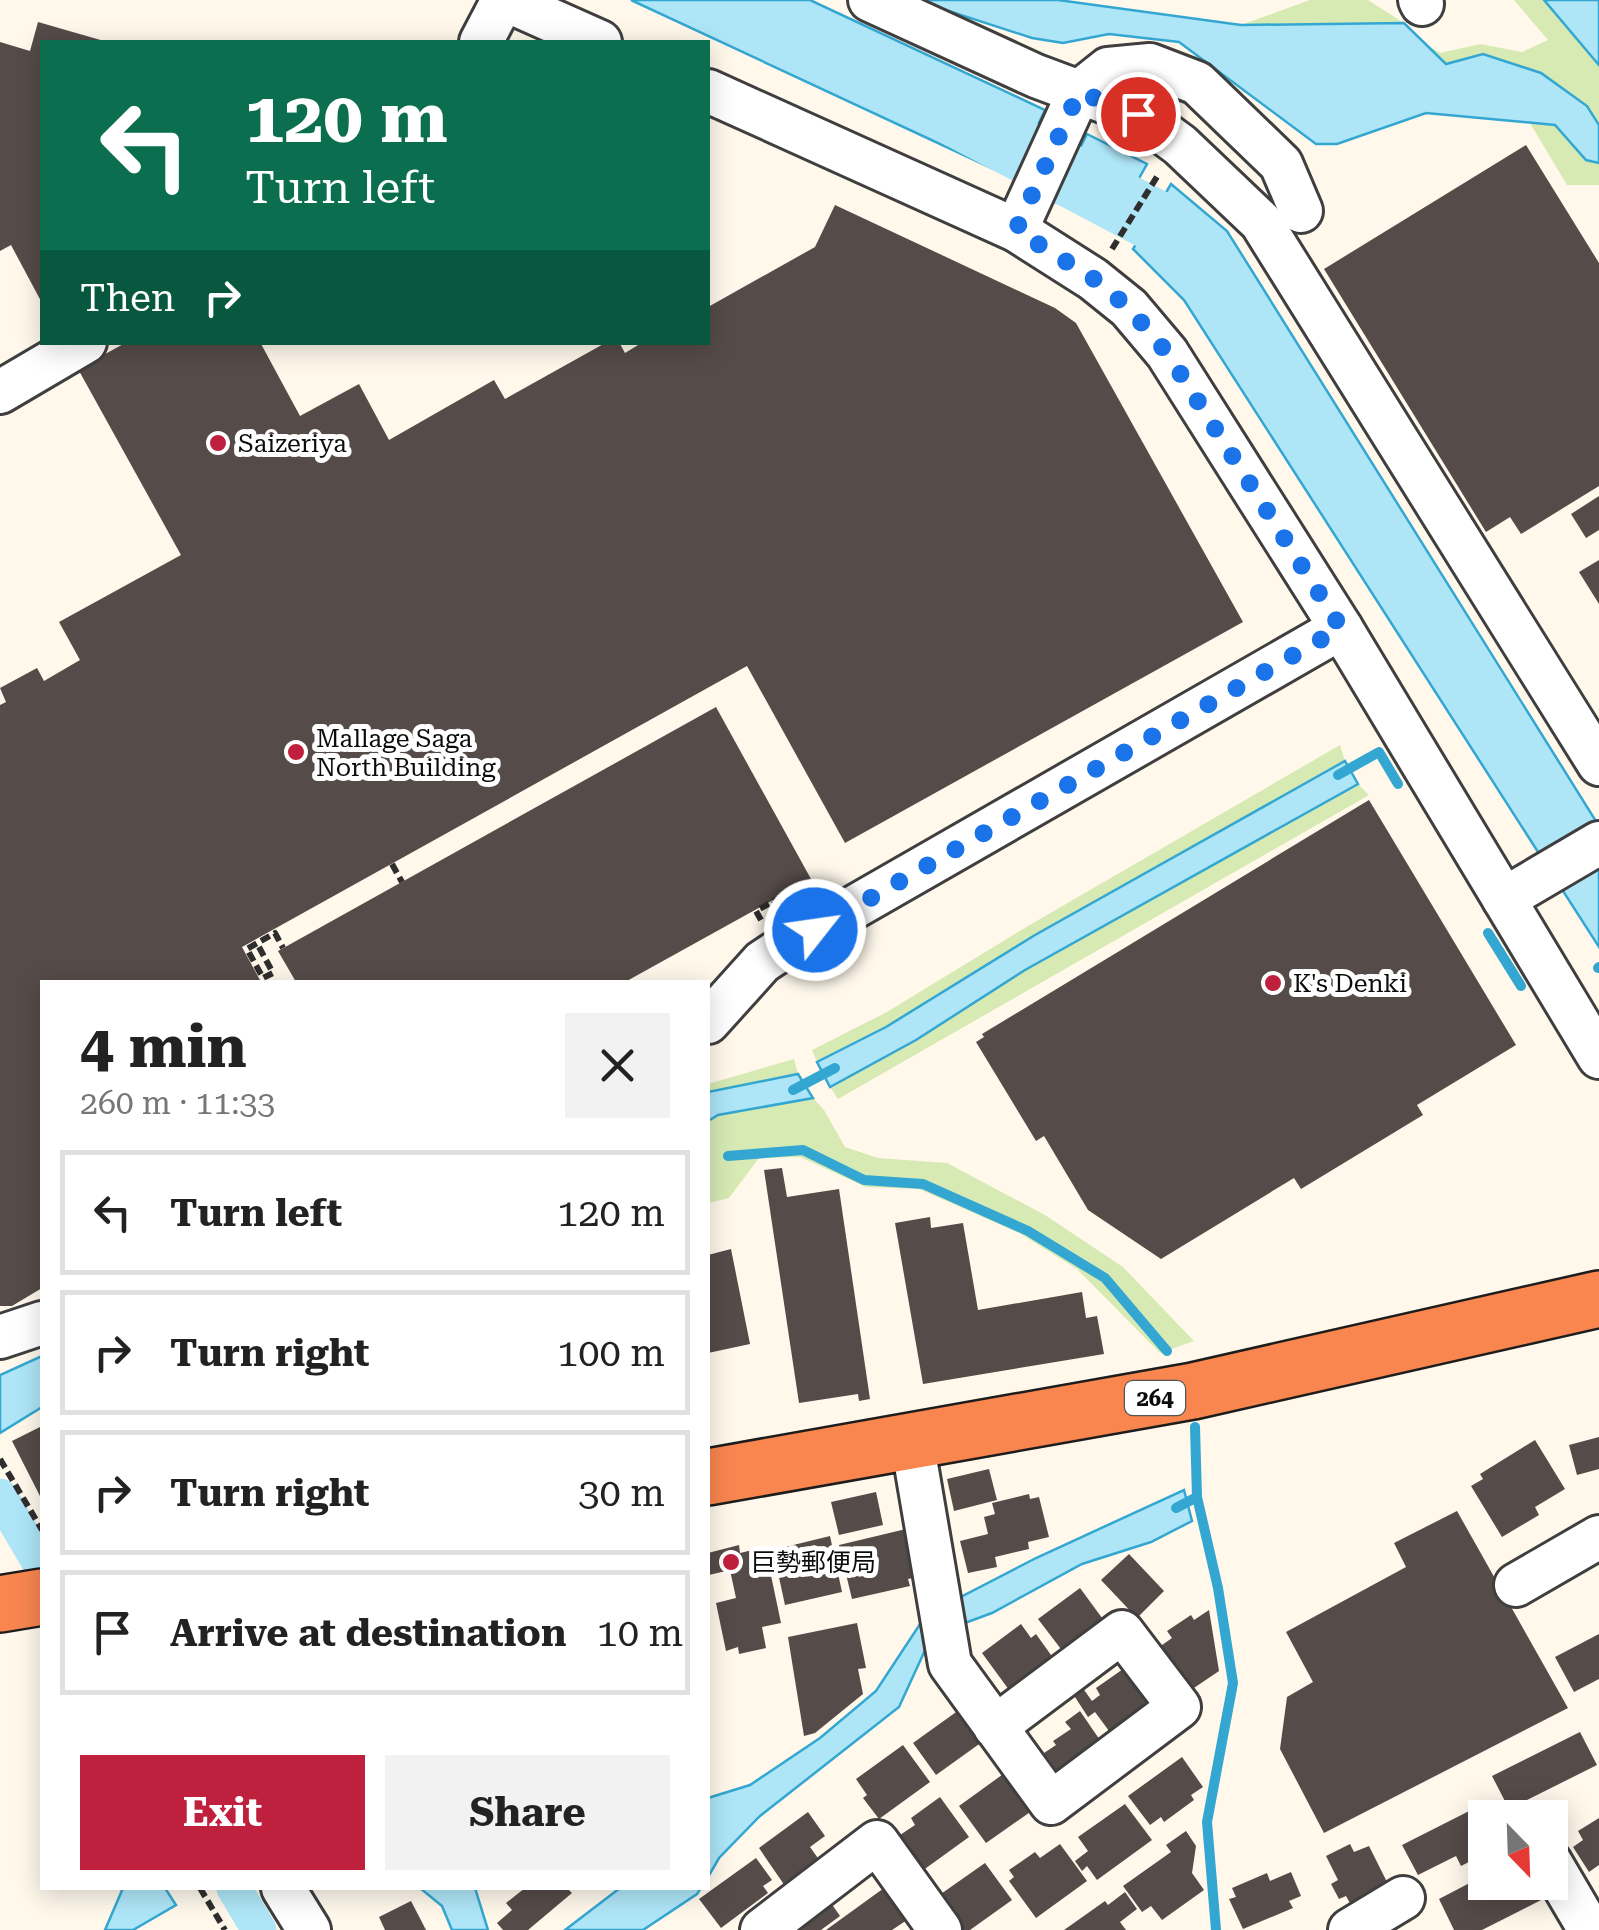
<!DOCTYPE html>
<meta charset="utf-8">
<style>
body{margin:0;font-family:"Roboto Serif","Noto Sans JP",serif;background:#f2f2f2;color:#222;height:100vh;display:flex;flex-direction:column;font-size:38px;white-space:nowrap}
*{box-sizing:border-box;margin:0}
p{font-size:32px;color:#767676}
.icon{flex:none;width:55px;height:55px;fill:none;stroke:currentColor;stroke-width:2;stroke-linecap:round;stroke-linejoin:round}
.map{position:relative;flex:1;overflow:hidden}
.drawer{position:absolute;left:40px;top:980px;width:670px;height:910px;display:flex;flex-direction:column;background:#fff;border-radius:0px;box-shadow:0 5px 25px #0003}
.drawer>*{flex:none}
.guide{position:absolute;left:40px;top:40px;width:670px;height:305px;border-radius:0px;box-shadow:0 5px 25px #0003;background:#0b6e4f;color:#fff;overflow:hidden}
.needle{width:65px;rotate:157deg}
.controls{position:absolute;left:1468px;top:1800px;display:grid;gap:20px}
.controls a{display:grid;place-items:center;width:100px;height:100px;border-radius:0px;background:#fff;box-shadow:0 5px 25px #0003;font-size:50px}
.pin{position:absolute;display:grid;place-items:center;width:85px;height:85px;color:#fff;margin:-42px;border:5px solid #fff;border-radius:50%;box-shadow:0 2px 10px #0007}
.me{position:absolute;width:110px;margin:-55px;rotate:60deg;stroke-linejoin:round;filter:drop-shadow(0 0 8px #0008)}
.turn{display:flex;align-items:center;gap:35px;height:210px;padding:0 40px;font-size:45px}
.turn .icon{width:130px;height:130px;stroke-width:2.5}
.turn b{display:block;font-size:70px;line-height:85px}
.then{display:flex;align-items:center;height:95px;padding:0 40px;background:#0003;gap:20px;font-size:38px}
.round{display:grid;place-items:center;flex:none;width:105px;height:105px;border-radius:0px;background:#f2f2f2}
.headline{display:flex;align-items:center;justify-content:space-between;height:170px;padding:0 40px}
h1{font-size:60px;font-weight:700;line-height:75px}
.cta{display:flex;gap:20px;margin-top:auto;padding:20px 40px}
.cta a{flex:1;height:115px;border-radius:0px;background:#bf203d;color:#fff;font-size:40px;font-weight:700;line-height:115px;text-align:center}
.cta a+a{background:#f2f2f2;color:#222}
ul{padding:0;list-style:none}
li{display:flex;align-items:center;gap:30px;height:125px;margin:0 20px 15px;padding:0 20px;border:5px solid #e0e0e0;border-radius:0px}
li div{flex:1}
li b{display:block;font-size:38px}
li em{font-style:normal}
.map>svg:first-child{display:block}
</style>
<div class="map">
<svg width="1599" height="1930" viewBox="0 0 1599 1930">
<rect width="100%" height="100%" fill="#fff8eb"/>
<g fill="#d7eab4">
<polygon points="1310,0 1368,0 1404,23 1241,25"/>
<polygon points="1514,0 1544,0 1599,65 1599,125 1587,106 1483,54 1446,64 1423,42 1440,53 1480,44 1522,52 1548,40"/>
<polygon points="1530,123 1555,125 1585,160 1599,163 1599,185 1567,185"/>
<polygon points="1340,745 1345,761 1035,935 886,1027 817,1062 812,1050 887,1012 1028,926"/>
<polygon points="1358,784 1369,795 838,1099 830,1087 916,1040 1025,970"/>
<polygon points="794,1059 798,1074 708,1092 708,1084"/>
<polygon points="813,1098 824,1110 845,1147 878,1158 947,1163 1045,1215 1123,1267 1194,1341 1160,1353 1077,1269 1019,1233 919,1189 866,1187 800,1157 759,1158 729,1198 708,1203 708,1121 718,1115"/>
</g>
<g fill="#aee6f8" stroke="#33a7d1" stroke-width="2.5">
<polygon points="631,0 810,0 1045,110 1013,178"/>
<polygon points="915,0 1058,0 1241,25 1404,23 1446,64 1483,54 1541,73 1587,106 1599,125 1599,163 1586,160 1555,125 1426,113 1337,144 1316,144 1179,42 1109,34 1063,43 1032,38"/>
<polygon points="1544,0 1599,0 1599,65 1598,64"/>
<polygon points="1087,134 1147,164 1113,225 1053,201"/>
<polygon points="1171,184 1227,231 1599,826 1599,947 1184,300 1133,249"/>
<polygon points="1345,761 1358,784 1025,970 916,1040 830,1087 817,1062 886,1027 1035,935"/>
<polygon points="798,1074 813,1098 718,1115 708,1121 708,1092"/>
<polygon points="42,1356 42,1407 0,1433 0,1375"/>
<polygon points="1184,1490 1192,1521 1151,1542 1082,1564 992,1613 932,1635 899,1707 760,1816 719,1858 708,1877 708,1798 750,1785 820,1738 876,1691 926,1615 1036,1558"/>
<polygon points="123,1888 165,1888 176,1905 133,1930 105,1930"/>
<polygon points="420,1888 475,1888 488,1930 452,1930 442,1906"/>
<polygon points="620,1888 701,1888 697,1894 643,1930 565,1930"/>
</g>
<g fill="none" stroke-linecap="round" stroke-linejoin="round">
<g stroke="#33a7d1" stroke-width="10">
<polyline points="1338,775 1379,752 1398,784"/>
<polyline points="1488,933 1521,986"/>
<polyline points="1598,968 1599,967"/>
<polyline points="793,1090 835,1068"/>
<polyline points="728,1156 803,1150 864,1180 923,1184 1028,1231 1105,1278 1167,1351"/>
<polyline points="1195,1427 1197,1497 1218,1588 1233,1683 1207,1822 1216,1930"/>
<polyline points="1176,1508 1197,1497"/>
</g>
<g stroke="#aee6f8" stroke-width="35">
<polyline points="0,1496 42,1567"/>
<polyline points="234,1888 259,1930"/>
</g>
<polyline stroke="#aee6f8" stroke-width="62" points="949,112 1174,231 1216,275"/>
</g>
<g fill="#554b48">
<polygon points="38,22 104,41 42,42 42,303 11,245 0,251 0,42 30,51"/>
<polygon points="1526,145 1599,263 1599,486 1521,534 1510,517 1486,532 1324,269"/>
<polygon points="835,205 1055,308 1076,323 1243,622 845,843 747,666 242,947 261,982 42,982 42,1288 12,1306 0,1306 0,705 6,702 0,688 37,668 44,681 80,660 59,622 181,555 78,369 127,342 260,342 300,416 359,384 389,440 494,380 505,399 607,342 619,342 625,353 643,342 708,342 708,307 815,247"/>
<polygon points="1599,496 1599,530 1586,538 1571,514"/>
<polygon points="1599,560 1599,604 1579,572"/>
<polygon points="716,707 811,879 625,982 296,982 278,951"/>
<polygon points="1369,800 1516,1045 1417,1105 1423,1115 1301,1189 1294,1178 1161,1259 1088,1210 1044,1136 1036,1141 976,1042 984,1037 982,1034"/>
<polygon points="782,1168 787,1197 839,1189 870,1399 859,1401 858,1394 799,1403 764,1170"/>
<polygon points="930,1217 931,1228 963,1223 978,1310 1082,1292 1086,1318 1097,1316 1104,1354 923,1384 895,1223"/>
<polygon points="731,1249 750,1344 708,1353 708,1255"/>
<polygon points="40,1427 42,1431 42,1500 12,1441"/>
<polygon points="1599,1437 1599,1469 1577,1475 1569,1445"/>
<polygon points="1535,1440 1565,1489 1535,1507 1539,1515 1502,1537 1471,1486 1483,1479 1480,1474"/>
<polygon points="989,1469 997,1500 954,1511 947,1479"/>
<polygon points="876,1492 883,1525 839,1535 831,1502"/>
<polygon points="1029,1494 1030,1499 1039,1497 1049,1537 1028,1542 1029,1549 995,1557 997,1567 968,1573 960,1541 988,1534 984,1517 995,1514 992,1503"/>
<polygon points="1457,1511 1568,1708 1324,1833 1280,1749 1287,1697 1313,1682 1286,1632 1406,1567 1394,1543"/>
<polygon points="906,1529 916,1577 908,1579 910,1586 852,1599 839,1545"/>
<polygon points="830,1536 842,1592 785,1605 773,1550"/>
<polygon points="739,1545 740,1553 765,1547 781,1623 762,1627 766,1648 739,1654 738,1647 726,1651 716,1603 736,1598 730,1570 709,1575 708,1566 708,1553"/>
<polygon points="1129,1554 1164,1591 1137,1618 1101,1580"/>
<polygon points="1080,1588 1105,1622 1064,1653 1038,1619"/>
<polygon points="1209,1610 1219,1671 1185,1694 1155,1650 1172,1638 1167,1631 1191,1615 1194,1620"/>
<polygon points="857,1623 866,1668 858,1669 863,1694 815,1733 804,1736 788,1637"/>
<polygon points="1021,1624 1031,1638 1036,1634 1056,1662 1012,1694 982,1653"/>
<polygon points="1599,1634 1599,1679 1574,1692 1555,1657"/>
<polygon points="1126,1667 1154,1706 1112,1735 1095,1712 1088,1717 1073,1694 1082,1687 1092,1701 1100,1695 1096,1688"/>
<polygon points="959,1710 982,1742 936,1775 913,1743"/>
<polygon points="1080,1711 1104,1746 1060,1776 1044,1753 1056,1745 1053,1741 1071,1729 1065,1722"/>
<polygon points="1580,1732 1597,1765 1509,1809 1492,1776"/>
<polygon points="903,1745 930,1782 879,1819 863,1798 867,1795 856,1779"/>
<polygon points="1182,1757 1203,1787 1191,1795 1194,1800 1164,1822 1161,1817 1150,1825 1128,1796"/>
<polygon points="1006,1772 1033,1810 986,1843 959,1806"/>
<polygon points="940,1797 969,1837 922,1871 897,1837 915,1825 911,1818"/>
<polygon points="1489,1801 1498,1818 1485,1818 1485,1854 1461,1866 1456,1856 1418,1875 1402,1845"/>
<polygon points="1125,1804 1152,1840 1097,1880 1087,1866 1082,1871 1075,1861 1088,1851 1078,1837"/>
<polygon points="808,1812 825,1836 810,1847 820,1861 785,1886 759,1848"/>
<polygon points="1599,1818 1599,1865 1589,1872 1573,1847 1583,1840 1578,1831"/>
<polygon points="1186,1831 1196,1846 1192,1873 1204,1890 1162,1920 1151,1906 1142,1912 1123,1886 1171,1852 1166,1845"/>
<polygon points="1060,1844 1087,1881 1036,1918 1009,1881 1014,1877 1009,1870 1035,1852 1040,1858"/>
<polygon points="1350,1844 1354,1852 1369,1846 1389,1886 1351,1905 1346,1896 1339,1899 1331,1884 1338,1880 1326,1856"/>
<polygon points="756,1858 772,1880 763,1886 768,1893 721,1928 699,1899"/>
<polygon points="985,1863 1012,1900 970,1930 963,1930 938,1896"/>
<polygon points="1291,1872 1301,1896 1289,1901 1293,1908 1243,1929 1229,1899 1236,1897 1232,1888 1267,1873 1270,1881"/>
<polygon points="1485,1875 1485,1882 1540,1882 1547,1897 1482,1930 1454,1930 1439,1899"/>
<polygon points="525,1888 567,1888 572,1893 528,1930 503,1930 497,1923 512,1910 506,1903"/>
<polygon points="884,1888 907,1920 892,1930 826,1930"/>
<polygon points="1125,1892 1137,1909 1120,1922 1126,1930 1064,1930 1105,1901 1108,1905"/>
<polygon points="411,1901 426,1930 385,1930 379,1917"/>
<polygon points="831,1903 840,1916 821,1930 794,1930"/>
</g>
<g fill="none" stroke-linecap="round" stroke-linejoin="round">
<g stroke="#3f3f3f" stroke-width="48">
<g id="minor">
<polyline points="506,0 600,42"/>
<polyline points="870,0 1036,76 1138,114 1180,145 1261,222 1599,764"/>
<polyline points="1420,0 1422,4"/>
<polyline points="481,42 503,0"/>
<polyline points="708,91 1016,230 1093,279 1129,308 1167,353 1341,628 1599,1057"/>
<polyline points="1016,230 1079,92 1108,69 1150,65 1197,83 1281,164 1301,211"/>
<polyline points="0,392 85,342"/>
<polyline points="1504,899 1599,843"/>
<polyline points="708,1022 762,962 783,948 1341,628"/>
<polyline points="0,1337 42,1323"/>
<polyline points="912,1441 950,1664 1051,1803 1179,1707 1122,1632 995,1727"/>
<polyline points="1516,1585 1599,1537"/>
<polyline points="1550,1862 1590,1930"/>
<polyline points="283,1888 309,1930"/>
<polyline points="762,1930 877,1842 940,1930"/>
<polyline points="1350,1930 1403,1898"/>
</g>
</g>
<g stroke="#1d1d1d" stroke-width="60">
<g id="highway">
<polyline points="708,1477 1193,1391 1599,1299"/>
<polyline points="0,1604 42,1597"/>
</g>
</g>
<g stroke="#2e2e2e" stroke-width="6" stroke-dasharray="10 5" stroke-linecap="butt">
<polyline points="1112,249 1158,175"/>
<polyline points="392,864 402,882"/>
<polyline points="761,920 756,911 774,901 778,911"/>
<polyline points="259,947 273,973 263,978 247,949 275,933 283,948"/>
<polyline points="0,1459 42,1530"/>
<polyline points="200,1888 225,1930"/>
</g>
<use href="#minor" stroke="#fff" stroke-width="42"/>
<use href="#highway" stroke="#f9864f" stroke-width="55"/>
</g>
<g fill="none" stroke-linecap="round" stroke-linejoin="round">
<polyline stroke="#1a73e8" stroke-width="18" stroke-dasharray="0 32.4" points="815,930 1341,628 1168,354 1129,308 1094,279 1016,230 1079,92 1138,114"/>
</g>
<g fill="#bf203d" stroke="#fff" stroke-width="4">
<circle cx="218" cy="443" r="10"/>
<circle cx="296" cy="752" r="10"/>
<circle cx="1273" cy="983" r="10"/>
<circle cx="731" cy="1562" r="10"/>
</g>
<g text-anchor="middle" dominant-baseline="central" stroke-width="10" stroke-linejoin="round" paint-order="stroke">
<rect fill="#fff" stroke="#555" stroke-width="2.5" x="1125" y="1381" width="60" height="34" rx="8"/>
<g font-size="22" font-weight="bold" fill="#0c0c0c">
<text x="1155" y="1398">264</text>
</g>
<g font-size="25" fill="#0c0c0c" stroke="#fff" text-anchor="start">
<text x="238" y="443">Saizeriya</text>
<text x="316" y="738">Mallage Saga<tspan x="316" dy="29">North Building</tspan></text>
<text x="1293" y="983">K's Denki</text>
<text x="751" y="1562">巨勢郵便局</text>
</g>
</g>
</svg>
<div class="controls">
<a><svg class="needle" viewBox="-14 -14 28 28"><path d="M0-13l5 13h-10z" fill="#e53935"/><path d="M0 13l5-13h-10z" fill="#767676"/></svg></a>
</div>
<div class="pin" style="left:1138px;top:114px;background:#d93025"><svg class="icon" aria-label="arrive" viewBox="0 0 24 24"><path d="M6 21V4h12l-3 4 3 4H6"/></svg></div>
<svg class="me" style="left:815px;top:930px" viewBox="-20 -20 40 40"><circle r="17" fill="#1a73e8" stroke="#fff" stroke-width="3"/><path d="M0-11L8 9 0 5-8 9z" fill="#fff"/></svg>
<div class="guide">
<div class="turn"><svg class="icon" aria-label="left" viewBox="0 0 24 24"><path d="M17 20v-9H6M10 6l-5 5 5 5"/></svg><div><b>120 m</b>Turn left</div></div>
<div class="then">Then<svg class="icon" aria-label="right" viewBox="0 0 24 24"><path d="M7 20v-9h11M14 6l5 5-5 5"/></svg></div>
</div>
<section class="drawer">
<div class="headline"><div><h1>4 min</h1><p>260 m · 11:33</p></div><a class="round"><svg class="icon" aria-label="close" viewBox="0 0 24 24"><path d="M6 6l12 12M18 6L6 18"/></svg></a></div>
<ul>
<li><svg class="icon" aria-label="left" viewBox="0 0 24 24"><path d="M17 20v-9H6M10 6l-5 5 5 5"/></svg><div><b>Turn left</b></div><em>120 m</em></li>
<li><svg class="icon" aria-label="right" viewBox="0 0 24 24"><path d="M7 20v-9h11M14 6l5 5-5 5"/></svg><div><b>Turn right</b></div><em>100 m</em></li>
<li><svg class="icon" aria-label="right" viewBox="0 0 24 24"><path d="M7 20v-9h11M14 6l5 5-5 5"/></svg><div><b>Turn right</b></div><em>30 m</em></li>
<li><svg class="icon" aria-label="arrive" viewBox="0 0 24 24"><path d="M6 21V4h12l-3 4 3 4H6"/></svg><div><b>Arrive at destination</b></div><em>10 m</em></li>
</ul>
<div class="cta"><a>Exit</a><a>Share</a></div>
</section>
</div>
